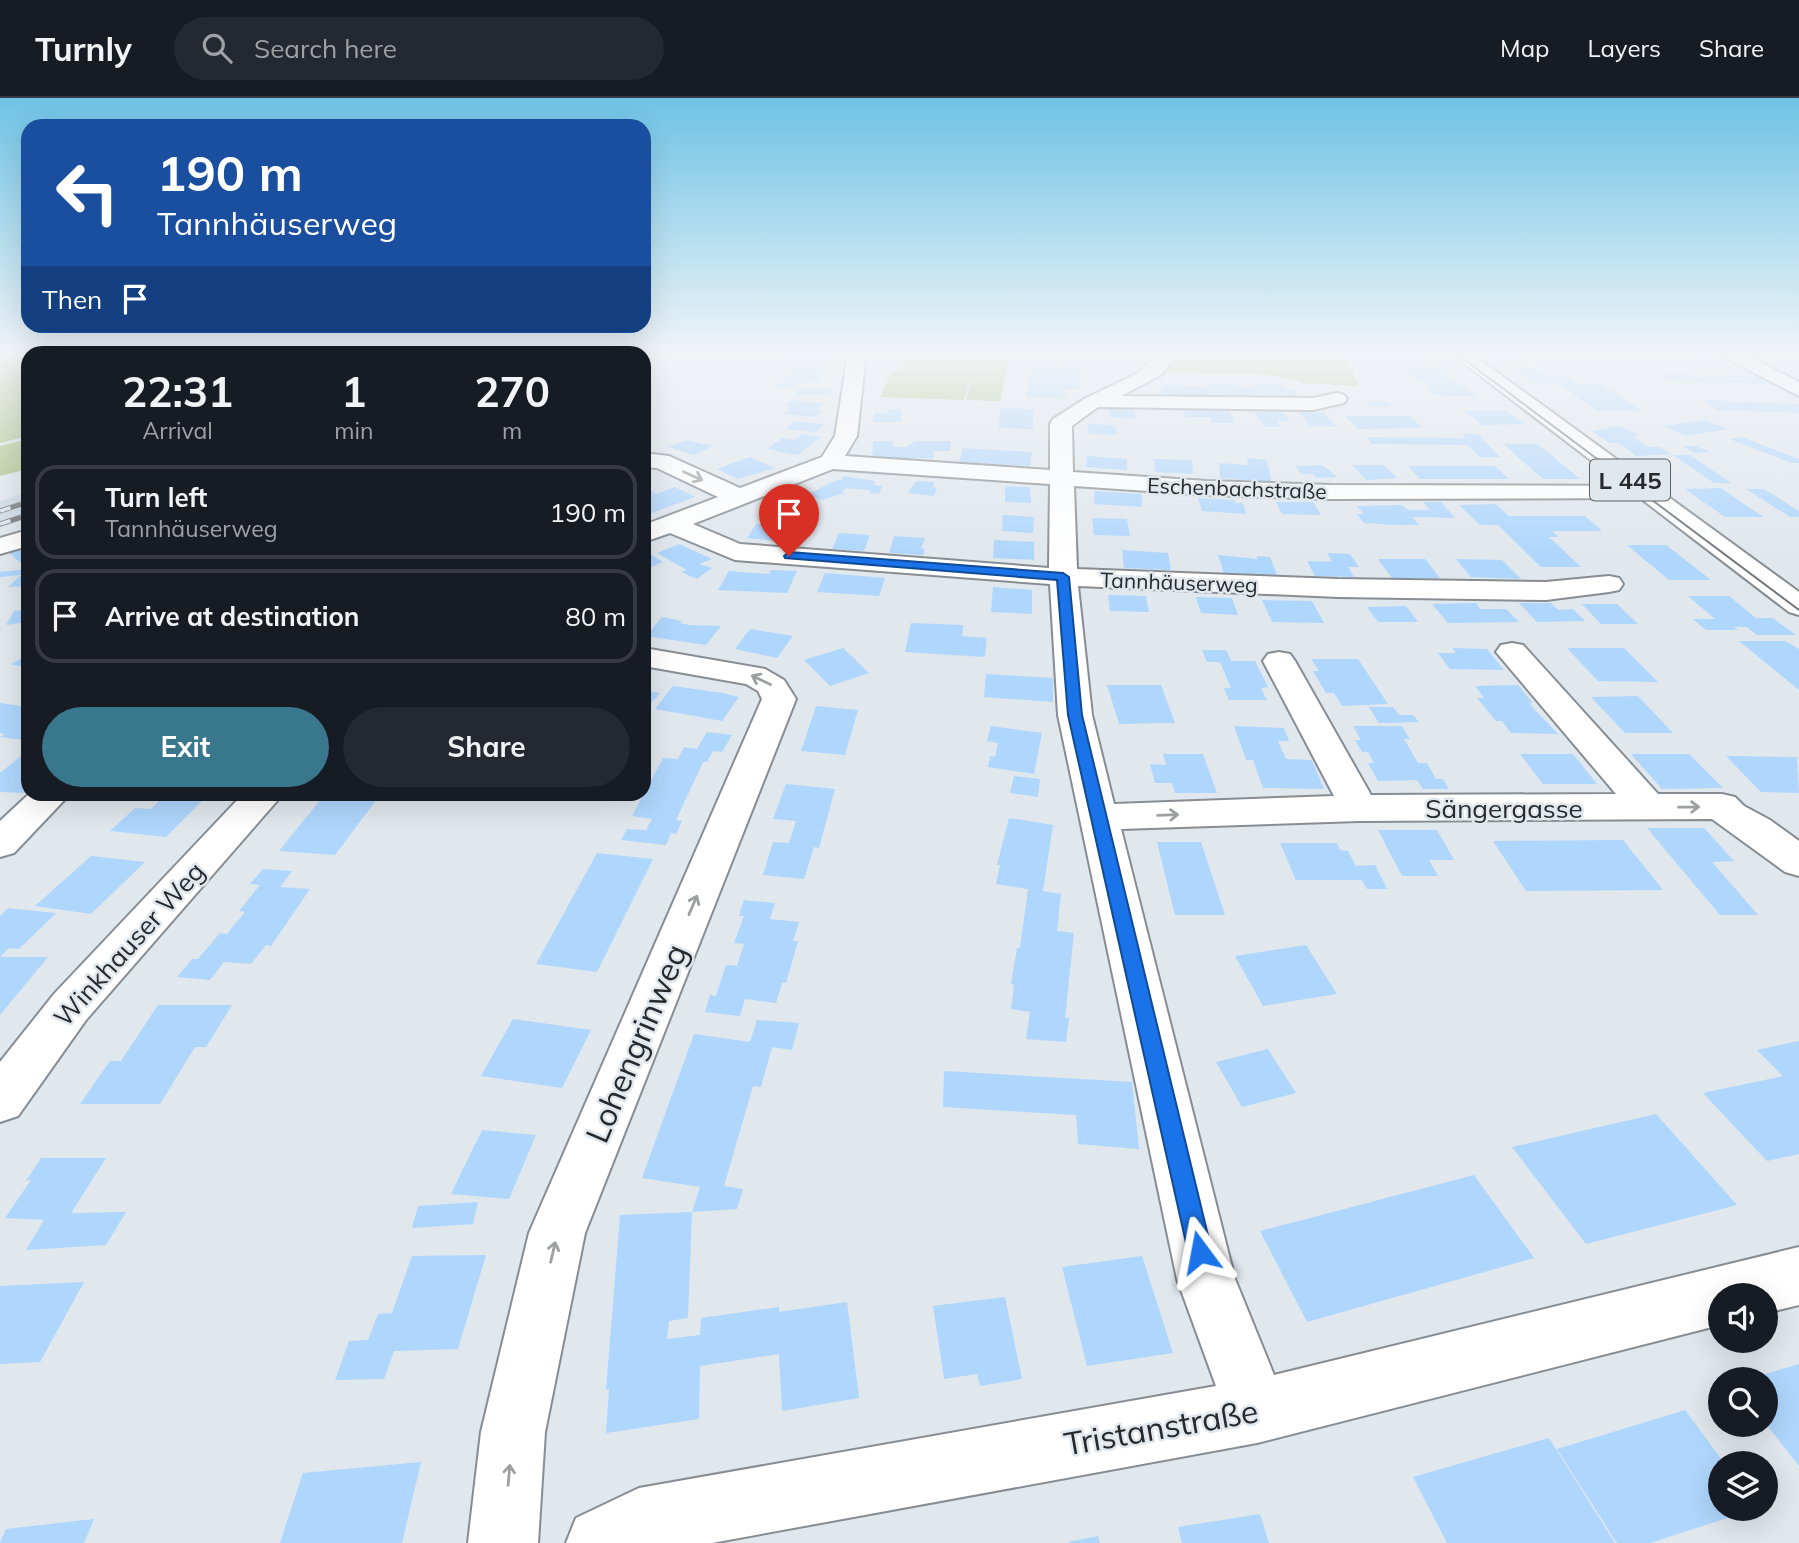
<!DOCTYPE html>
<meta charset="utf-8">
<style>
body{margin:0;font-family:Mulish,sans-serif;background:#242831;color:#f1f3f6;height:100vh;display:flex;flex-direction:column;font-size:26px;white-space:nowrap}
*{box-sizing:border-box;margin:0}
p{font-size:23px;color:#9ea1a6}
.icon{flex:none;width:38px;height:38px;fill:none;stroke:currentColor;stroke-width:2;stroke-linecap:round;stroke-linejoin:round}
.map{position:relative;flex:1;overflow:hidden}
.drawer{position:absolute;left:21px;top:248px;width:630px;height:455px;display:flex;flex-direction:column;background:#171b24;border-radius:21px;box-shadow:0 7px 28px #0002}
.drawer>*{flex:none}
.guide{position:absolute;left:21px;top:21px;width:630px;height:214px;border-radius:21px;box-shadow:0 7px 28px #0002;background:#1a4fa0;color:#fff;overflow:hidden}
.tools{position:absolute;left:1708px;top:1185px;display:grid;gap:14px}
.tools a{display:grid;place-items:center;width:70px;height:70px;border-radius:50%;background:#171b24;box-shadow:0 7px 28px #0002;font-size:35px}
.pin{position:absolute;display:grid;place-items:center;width:60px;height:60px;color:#fff;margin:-72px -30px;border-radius:50% 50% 50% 0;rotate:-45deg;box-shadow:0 0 7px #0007}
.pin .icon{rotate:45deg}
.me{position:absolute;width:77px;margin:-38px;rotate:347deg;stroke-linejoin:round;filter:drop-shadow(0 0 5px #0008)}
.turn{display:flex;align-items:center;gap:24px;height:147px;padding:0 21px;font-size:32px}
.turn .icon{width:91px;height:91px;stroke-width:2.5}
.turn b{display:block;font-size:49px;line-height:60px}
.then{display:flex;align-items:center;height:66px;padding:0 21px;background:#0003;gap:14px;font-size:26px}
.eta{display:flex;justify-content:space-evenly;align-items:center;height:119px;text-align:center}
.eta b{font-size:42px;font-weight:700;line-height:49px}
.button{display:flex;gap:14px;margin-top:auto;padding:14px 21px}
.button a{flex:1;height:80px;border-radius:42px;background:#39778d;color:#fff;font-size:28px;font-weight:700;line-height:80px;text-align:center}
.button a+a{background:#242831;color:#f1f3f6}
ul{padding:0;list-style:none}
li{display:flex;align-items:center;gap:21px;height:94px;margin:0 14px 10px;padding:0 7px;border:4px solid #363941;border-radius:21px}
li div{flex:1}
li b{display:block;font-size:26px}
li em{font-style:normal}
header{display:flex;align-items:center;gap:42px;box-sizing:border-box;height:98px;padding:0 35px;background:#171b24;border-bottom:2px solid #363941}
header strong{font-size:33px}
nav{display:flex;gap:38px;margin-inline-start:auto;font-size:24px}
.search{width:490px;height:63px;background:#242831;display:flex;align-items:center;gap:18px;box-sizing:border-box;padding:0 24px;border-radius:38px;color:#9ea1a6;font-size:26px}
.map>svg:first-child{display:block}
</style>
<header>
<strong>Turnly</strong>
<div class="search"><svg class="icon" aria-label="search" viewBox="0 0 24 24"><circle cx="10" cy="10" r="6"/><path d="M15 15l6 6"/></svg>Search here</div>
<nav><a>Map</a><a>Layers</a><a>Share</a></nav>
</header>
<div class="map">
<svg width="1799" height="1445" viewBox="0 0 1799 1445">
<rect width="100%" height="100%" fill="#e0e7ed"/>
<polygon fill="#cedbe7" points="28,394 28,420 0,430 0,403"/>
<g fill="#aabf7d">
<polygon points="0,256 28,256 28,338 0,345"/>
<polygon points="907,256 1010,256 1000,303 966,302 972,276 964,302 880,299 892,273 900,273"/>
<polygon points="1177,256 1254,256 1262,276 1162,274"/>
<polygon points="1255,256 1346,256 1358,288 1300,285 1298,282 1263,276"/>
<polygon points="28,341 28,371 0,378 0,348"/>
</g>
<g fill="#afd6fd">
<polygon points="798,256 828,259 818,273 826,274 817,283 799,284 798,290 777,289 795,270 810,267 788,265"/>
<polygon points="1483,256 1512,256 1517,260 1489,260"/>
<polygon points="1640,256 1715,256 1723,261 1639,258"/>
<polygon points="1349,258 1413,260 1434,265 1450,277 1446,278 1452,280 1477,298 1442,298 1431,294 1422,283 1407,274 1410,272 1401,270 1403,268 1358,269 1353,268"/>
<polygon points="1065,263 1081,264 1079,291 1065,291 1064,301 1026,299 1031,270 1064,272"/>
<polygon points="1501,268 1530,268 1543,277 1563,277 1577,286 1601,286 1641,313 1597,313 1559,286 1539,286 1524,276 1513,276"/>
<polygon points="1659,275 1756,278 1769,286 1670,283"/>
<polygon points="1207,285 1236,286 1239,289 1255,289 1253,286 1281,286 1286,291 1294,292 1298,297 1285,299 1260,296 1238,299 1213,296 1175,298 1160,295 1158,291 1165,291 1163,286 1209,289"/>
<polygon points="798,290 831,290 830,297 797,297"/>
<polygon points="792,302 823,305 817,311 822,312 816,319 784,316 790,309 785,308"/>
<polygon points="1704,302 1799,306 1799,315 1717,312"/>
<polygon points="1366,303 1389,304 1392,309 1368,308"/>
<polygon points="1108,309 1134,310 1136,321 1110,319"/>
<polygon points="1000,310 1033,311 1033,331 999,330"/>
<polygon points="887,311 902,311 901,324 873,324 874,315 887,315"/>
<polygon points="1183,312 1229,313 1235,325 1212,325 1209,319 1185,319"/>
<polygon points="1466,313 1507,313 1525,326 1482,327"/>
<polygon points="1254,314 1283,314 1290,323 1277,323 1281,329 1265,329"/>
<polygon points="1299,314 1324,314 1336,329 1310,328"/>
<polygon points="1345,318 1410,318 1423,330 1358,331"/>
<polygon points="1705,322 1729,331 1686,338 1663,328"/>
<polygon points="794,323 824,326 817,334 786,331"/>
<polygon points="1087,326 1115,327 1117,337 1089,336"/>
<polygon points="1618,328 1641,337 1633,339 1648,349 1659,349 1671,356 1636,358 1619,345 1609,345 1592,333"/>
<polygon points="802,336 821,339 798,357 767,351 782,340 794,342"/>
<polygon points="1462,336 1478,336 1500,359 1480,359 1467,347 1372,346 1366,339 1466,340"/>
<polygon points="1742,339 1799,361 1799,365 1791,365 1729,341"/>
<polygon points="687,342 703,346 715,347 694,357 669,349"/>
<polygon points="873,343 893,343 893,349 906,349 915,343 951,343 950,353 933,353 934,360 872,361"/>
<polygon points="1503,346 1538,346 1580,381 1543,381"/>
<polygon points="1682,348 1695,348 1712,354 1695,355"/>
<polygon points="963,350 1032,354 1030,368 959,364"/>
<polygon points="1673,357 1690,357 1731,385 1714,385"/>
<polygon points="1087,358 1127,361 1127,372 1086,369"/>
<polygon points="750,359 775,370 738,381 717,371"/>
<polygon points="1247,360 1267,362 1272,384 1220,380 1219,365 1248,367"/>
<polygon points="1154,361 1192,362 1193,376 1155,374"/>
<polygon points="1322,367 1338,379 1317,380 1313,376 1302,376 1295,368"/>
<polygon points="1352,367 1384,367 1397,380 1366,382"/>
<polygon points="1408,368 1495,368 1509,381 1420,381"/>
<polygon points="844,378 875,383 873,387 882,388 879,396 870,395 871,392 846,390 842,394 845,395 822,402 808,396 837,382 842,382"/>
<polygon points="916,383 935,384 933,389 937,390 934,398 908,395"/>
<polygon points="1005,388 1030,389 1031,405 1005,404"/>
<polygon points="675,389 695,399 644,418 644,394 650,392 656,396"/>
<polygon points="1721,390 1744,406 1764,419 1725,419 1685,391"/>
<polygon points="1746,391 1764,391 1799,413 1799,419 1790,419"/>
<polygon points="1095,393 1142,396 1142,409 1094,406"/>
<polygon points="1198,400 1234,402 1235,405 1243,405 1246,416 1202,413"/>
<polygon points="1276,404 1313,404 1321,417 1282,416"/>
<polygon points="1423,404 1441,404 1455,420 1412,419 1419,427 1395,427 1364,425 1357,416 1364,416 1357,408 1402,407 1408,412 1430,412"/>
<polygon points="1496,406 1509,418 1585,418 1602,433 1552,433 1559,439 1549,439 1581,469 1541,469 1498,427 1480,427 1459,407"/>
<polygon points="1003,417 1034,419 1033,435 1002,433"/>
<polygon points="1092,420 1127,421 1130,438 1094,437"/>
<polygon points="756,426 806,430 798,445 747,440"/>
<polygon points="839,435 870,437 864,453 832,451"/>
<polygon points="894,438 925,440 921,450 925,451 923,457 889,455"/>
<polygon points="994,442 1034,444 1034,462 993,460"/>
<polygon points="28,446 28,464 22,466 6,452"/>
<polygon points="679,446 712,461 699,466 712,470 697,481 681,474 687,472 657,455"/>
<polygon points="1627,447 1666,447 1711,482 1669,482"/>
<polygon points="1122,452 1168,455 1171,472 1124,470"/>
<polygon points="1327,455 1350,456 1359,469 1348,469 1354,479 1315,478 1307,463 1332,464"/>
<polygon points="652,457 663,464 644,472 644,460"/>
<polygon points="1218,457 1257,461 1257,458 1270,459 1278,479 1224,475"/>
<polygon points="1378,461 1425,461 1440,480 1392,480"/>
<polygon points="1456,461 1502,462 1521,481 1471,479"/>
<polygon points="28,471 28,488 8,489 21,477 0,479 0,474"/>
<polygon points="771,472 797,473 787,495 718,492 729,473 769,476"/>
<polygon points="825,475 885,480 879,498 817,494"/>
<polygon points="993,489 1032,492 1032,516 991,514"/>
<polygon points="1108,497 1146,498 1149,514 1110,513"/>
<polygon points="1688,498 1729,498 1756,520 1773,520 1796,537 1757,537 1747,529 1734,529 1738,532 1706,532 1693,521 1715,521"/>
<polygon points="1196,499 1232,500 1238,517 1201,515"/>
<polygon points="1262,502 1312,503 1324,525 1272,524"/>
<polygon points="1476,505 1480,511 1506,511 1519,524 1448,525 1432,506"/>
<polygon points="1519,505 1551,505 1558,512 1573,511 1585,523 1537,524"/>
<polygon points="1582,506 1617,506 1638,526 1601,526"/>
<polygon points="1406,508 1418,524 1378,524 1367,509"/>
<polygon points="28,511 28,524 6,527 14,513"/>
<polygon points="662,519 682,523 680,525 689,527 721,528 706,547 646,538"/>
<polygon points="911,525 963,527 962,538 987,540 985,559 905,554"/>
<polygon points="750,531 793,538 777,560 735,551"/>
<polygon points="1739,543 1785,543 1799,551 1799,592"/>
<polygon points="843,550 869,575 830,588 804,562"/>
<polygon points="1452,550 1487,551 1504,572 1450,571 1438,555 1456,555"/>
<polygon points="1567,550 1624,550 1658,584 1598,583"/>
<polygon points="1202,552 1226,552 1231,563 1255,563 1268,589 1261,590 1267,602 1229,602 1224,590 1231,590 1220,564 1207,564"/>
<polygon points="28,557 28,570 11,566"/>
<polygon points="1311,561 1358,561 1388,606 1342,608 1334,595 1326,595 1313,573 1319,573"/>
<polygon points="986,576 1053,580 1053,604 984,599"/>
<polygon points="1107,587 1161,587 1175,625 1119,626"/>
<polygon points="1518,587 1533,605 1529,605 1534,611 1558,636 1511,635 1502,623 1496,623 1486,611 1477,600 1484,600 1475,588"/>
<polygon points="673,588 722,595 739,599 722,623 655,611"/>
<polygon points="644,592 660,595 648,609 644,609"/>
<polygon points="1638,598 1655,616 1673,635 1625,635 1591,599"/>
<polygon points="0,605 28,609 28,620 23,624 28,625 28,639 23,642 0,639 5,636 0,635"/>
<polygon points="816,608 858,612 845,657 801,653"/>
<polygon points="1369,609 1393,609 1399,617 1413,617 1419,624 1379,625"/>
<polygon points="991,628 1042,635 1034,676 988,669 990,658 995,659 998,645 987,643"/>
<polygon points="1234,628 1284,630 1289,643 1278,643 1286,661 1312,662 1324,691 1263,690 1253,662 1246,662"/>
<polygon points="1353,628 1402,628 1410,641 1404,641 1418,665 1427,665 1436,681 1443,681 1449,691 1423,691 1417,682 1378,683 1368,665 1374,665 1368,654 1362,654 1355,642 1361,642"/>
<polygon points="707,634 732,637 722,654 713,653 707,664 703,664 676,722 682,723 676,736 671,735 666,747 621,742 627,731 646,732 652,721 632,718 663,660 678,661 684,649 697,651"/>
<polygon points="26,654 28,695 0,694 0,675"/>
<polygon points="1163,656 1203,656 1217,695 1175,695 1172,685 1155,685 1150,666 1166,667"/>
<polygon points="1520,656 1573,656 1597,686 1543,686"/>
<polygon points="1631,656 1689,656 1723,690 1662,691"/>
<polygon points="1726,658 1797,659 1799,695 1761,694"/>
<polygon points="1014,678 1040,681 1038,699 1010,695"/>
<polygon points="786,686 835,691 819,750 814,749 804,781 763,777 773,744 789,745 796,723 773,721"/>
<polygon points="166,696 209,696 166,739 110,733 135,710 151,711"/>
<polygon points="325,696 380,697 335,757 279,753"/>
<polygon points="1009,720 1053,727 1043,793 1061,796 1057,833 1074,835 1065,920 1069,920 1066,944 1026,941 1030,914 1011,911 1014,887 1011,886 1017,850 1020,850 1028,791 996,786 1000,767 997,767"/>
<polygon points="1647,730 1704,730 1734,763 1712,764 1758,817 1720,817"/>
<polygon points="1378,732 1437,732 1454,762 1429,762 1438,778 1402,778"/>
<polygon points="1623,742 1663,792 1526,793 1493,743"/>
<polygon points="1157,744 1201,744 1225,817 1175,817"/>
<polygon points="1280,745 1337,745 1340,752 1348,753 1356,768 1375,767 1387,791 1367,791 1362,782 1296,782"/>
<polygon points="597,755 653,761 597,874 536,866"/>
<polygon points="91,758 145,764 91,816 35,808"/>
<polygon points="263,771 292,773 280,789 310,791 271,848 266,847 251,866 224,864 210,882 177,879 192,861 198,861 220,835 227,836 245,814 239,813 260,787 250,786"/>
<polygon points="744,802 775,805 770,821 799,824 793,843 798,843 786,885 782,885 776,905 745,901 740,918 705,914 710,897 716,898 726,867 737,868 744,846 734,845 744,818 739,818"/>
<polygon points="8,810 56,815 19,851 9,850 0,859 0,818"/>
<polygon points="1306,847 1337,896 1263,908 1235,858"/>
<polygon points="0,859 48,859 0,917"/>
<polygon points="158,907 232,907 206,949 195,949 160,1006 80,1006 110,963 121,963"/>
<polygon points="513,921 591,932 562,990 481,978"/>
<polygon points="757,922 799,925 792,952 772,949 761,989 753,988 724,1088 743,1091 737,1111 692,1114 700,1089 642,1080 694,936 750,944"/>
<polygon points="1799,943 1799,1056 1767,1063 1703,995 1783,978 1757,952"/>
<polygon points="1268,951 1296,995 1242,1009 1216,964"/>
<polygon points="944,973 1132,984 1139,1051 1078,1046 1076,1017 943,1009"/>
<polygon points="1656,1016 1737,1107 1586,1146 1512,1049"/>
<polygon points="482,1032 536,1037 509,1101 451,1096"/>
<polygon points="41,1060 106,1060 71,1115 126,1114 106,1147 26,1152 44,1122 5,1120 31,1082 26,1083"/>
<polygon points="1474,1077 1534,1160 1307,1224 1260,1133"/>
<polygon points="478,1104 473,1126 412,1130 418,1108"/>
<polygon points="692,1114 688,1220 669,1223 667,1241 700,1237 701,1220 779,1209 779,1214 847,1204 859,1300 782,1313 779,1256 700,1268 699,1321 606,1335 609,1291 606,1292 620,1117"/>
<polygon points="486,1157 458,1251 394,1253 384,1281 335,1282 349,1243 368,1242 378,1216 392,1215 412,1158"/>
<polygon points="1142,1158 1173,1255 1087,1268 1062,1169"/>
<polygon points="84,1184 40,1264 0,1266 0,1188"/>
<polygon points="1005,1199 1022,1281 980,1288 977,1276 944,1281 933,1208"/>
<polygon points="1799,1266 1799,1368 1766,1326 1766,1281 1752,1280"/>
<polygon points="1685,1312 1724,1365 1720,1365 1720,1410 1755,1411 1650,1445 1617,1445 1557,1351"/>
<polygon points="1549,1340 1615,1445 1447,1445 1413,1379"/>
<polygon points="421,1364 402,1445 280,1445 303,1375"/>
<polygon points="1260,1416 1269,1445 1182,1445 1178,1429"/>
<polygon points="94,1421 84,1445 0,1445 6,1431"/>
<polygon points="1098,1438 1100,1445 1069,1445 1068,1444"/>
</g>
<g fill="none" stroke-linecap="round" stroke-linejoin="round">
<g stroke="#878d92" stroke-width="4">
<g id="minor">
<path d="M848 256H866L857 338 845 358 1050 372V326L1053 321 1086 300 1138 275 1159 256H1177L1161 277 1121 298 1313 300 1337 295 1344 297 1347 301 1344 305 1313 312 1098 309 1072 328 1073 374 1207 383 1330 387 1655 388 1658 393 1655 398 1646 400 1330 401 1207 397 1074 388 1077 471 1338 481 1546 484 1609 478 1619 480 1623 486 1619 492 1609 494 1546 502 1338 499 1078 488 1092 617 1114 706 1334 698 1263 563 1268 556 1279 554 1290 556 1295 563 1371 697 1616 696 1496 554 1501 547 1512 545 1523 547 1658 696H1722L1735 699 1744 708 1770 722 1799 743V778L1785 774 1712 721 1359 723 1121 731 1235 1181 1274 1277 1799 1149V1207L1766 1215V1197H1720V1227L1257 1345 712 1445H566L576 1420 639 1390 1216 1288 1177 1181 1058 617 1050 486 735 462 670 435 644 444V427L718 399 657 370 644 369V355L669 358 740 390 822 359 835 338ZM833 371 1050 386 1049 470 740 446 693 426Z"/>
<polygon points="1722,256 1744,256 1799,284 1799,298 1725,260"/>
<polygon points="28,432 28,448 0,456 0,440"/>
<polygon points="644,550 765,571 784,582 796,601 585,1135 545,1334 538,1445 468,1445 481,1334 529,1135 762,601 758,593 746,586 644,568"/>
<polygon points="29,696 70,696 14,755 0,759 0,723"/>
<polygon points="243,696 283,696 86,922 18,1018 0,1024 0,964 54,896"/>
</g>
</g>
<g stroke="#878d92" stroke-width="4">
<polygon id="major" points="1452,256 1472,256 1799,494 1799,517 1789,514"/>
</g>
<use href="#minor" fill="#fff" fill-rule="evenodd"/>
<use href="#major" fill="#fff" fill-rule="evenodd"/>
<polyline stroke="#72767a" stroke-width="2" points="1457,256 1799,512"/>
<g stroke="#72767a" stroke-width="5">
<g id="rail">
<polyline points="0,413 28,404"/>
<polyline points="0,426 28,417"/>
</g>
</g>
<use href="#rail" stroke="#e0e7ed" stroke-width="3.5" stroke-dasharray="11" stroke-linecap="butt"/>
</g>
<defs><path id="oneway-shaft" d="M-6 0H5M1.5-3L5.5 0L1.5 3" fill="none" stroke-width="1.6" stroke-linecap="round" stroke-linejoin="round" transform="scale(1.75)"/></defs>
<g stroke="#9e9fa0">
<use href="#oneway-shaft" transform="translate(693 378) rotate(24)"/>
<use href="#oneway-shaft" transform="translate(761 582) rotate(-155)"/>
<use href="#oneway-shaft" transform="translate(1689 709) rotate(-1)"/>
<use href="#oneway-shaft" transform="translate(1168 717) rotate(-2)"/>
<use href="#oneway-shaft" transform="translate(693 807) rotate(-67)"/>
<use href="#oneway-shaft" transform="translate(553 1154) rotate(-77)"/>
<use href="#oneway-shaft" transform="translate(509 1377) rotate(-85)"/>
</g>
<linearGradient id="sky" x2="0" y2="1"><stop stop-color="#6ec3e6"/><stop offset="0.56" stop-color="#f1f4f7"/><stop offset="1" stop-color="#f1f4f7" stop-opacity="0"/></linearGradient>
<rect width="1799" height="458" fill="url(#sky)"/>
<polygon fill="#1a73e8" stroke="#114b97" stroke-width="2" points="789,454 1063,475 1069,479 1082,617 1212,1154 1209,1162 1200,1166 1192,1162 1188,1154 1068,617 1057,482 785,460 784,458"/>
<g text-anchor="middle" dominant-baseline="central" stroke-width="5" stroke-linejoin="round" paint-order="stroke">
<g font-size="21" fill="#27292c" stroke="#e0e7ed">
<text transform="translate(1237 390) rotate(2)">Eschenbachstraße</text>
<text transform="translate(1179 484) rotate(2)">Tannhäuserweg</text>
</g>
<rect fill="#e0e7ed" stroke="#5e6266" stroke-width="2" x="1590" y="361.5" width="80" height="41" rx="5"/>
<g font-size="24" font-weight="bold" fill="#27292c">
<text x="1630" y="382">L 445</text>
</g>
<g font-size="26" fill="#27292c" stroke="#e0e7ed">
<text x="1504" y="710">Sängergasse</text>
<text transform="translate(129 846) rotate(-48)">Winkhauser Weg</text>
</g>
<g font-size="32" fill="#27292c" stroke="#e0e7ed">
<text transform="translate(636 945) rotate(-67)">Lohengrinweg</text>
<text transform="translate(1161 1329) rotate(-10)">Tristanstraße</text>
</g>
</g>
</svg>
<div class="tools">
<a><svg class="icon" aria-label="sound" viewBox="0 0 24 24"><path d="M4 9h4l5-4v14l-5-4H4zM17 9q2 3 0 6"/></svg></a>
<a><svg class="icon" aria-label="search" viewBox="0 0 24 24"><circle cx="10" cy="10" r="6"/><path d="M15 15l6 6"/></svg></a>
<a><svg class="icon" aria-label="layers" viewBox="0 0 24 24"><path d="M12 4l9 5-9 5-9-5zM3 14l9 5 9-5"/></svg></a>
</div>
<div class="pin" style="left:789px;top:458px;background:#d93025"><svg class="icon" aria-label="arrive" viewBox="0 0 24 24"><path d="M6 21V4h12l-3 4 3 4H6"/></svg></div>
<svg class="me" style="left:1200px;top:1154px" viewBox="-20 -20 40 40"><path d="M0-17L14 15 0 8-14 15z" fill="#1a73e8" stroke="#fff" stroke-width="4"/></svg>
<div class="guide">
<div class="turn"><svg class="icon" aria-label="left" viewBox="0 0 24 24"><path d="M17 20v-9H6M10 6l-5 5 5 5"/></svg><div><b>190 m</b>Tannhäuserweg</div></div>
<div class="then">Then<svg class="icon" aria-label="arrive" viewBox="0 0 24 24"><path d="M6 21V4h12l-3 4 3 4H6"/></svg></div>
</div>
<section class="drawer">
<div class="eta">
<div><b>22:31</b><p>Arrival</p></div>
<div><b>1</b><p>min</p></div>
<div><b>270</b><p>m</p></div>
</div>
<ul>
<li><svg class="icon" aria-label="left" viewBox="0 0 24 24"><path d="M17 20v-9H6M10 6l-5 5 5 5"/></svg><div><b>Turn left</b><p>Tannhäuserweg</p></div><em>190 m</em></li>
<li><svg class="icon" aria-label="arrive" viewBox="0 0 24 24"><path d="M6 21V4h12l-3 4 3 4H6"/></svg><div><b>Arrive at destination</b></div><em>80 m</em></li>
</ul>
<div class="button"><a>Exit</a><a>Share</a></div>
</section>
</div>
